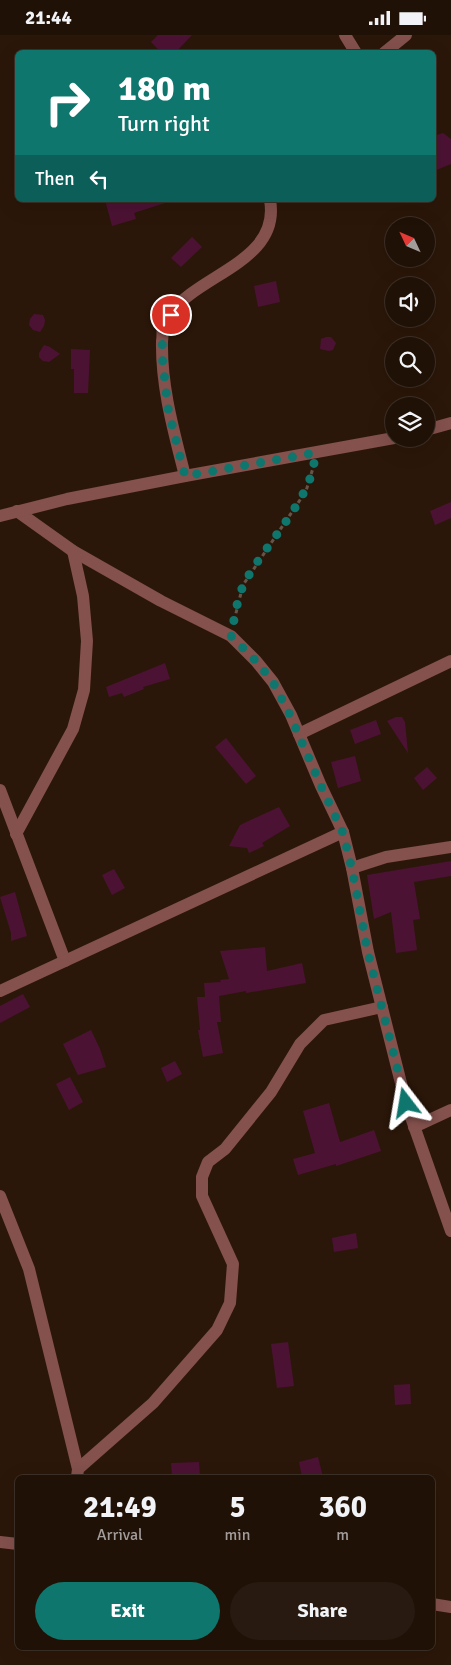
<!DOCTYPE html>
<style>
body{margin:0;font-family:Signika,sans-serif;background:#281a11;color:#f1f3f6;height:100vh;display:flex;flex-direction:column;font-size:19px;white-space:nowrap}
*{box-sizing:border-box;margin:0}
p{font-size:16px;color:#a29d9b}
.icon{flex:none;width:28px;height:28px;fill:none;stroke:currentColor;stroke-width:2;stroke-linecap:round;stroke-linejoin:round}
.map{position:relative;flex:1;overflow:hidden}
.side{position:absolute;left:15px;top:1440px;width:420px;height:175px;display:flex;flex-direction:column;background:#201107;border-radius:8px;box-shadow:0 5px 20px #0002,0 0 0 1px #3d3128}
.side>*{flex:none}
.banner{position:absolute;left:15px;top:15px;width:421px;height:152px;border-radius:8px;box-shadow:0 5px 20px #0002,0 0 0 1px #3d3128;background:#0f766e;color:#fff;overflow:hidden}
.needle{width:32px;rotate:314deg}
.fabs{position:absolute;left:385px;top:182px;display:grid;gap:10px}
.fabs a{display:grid;place-items:center;width:50px;height:50px;border-radius:50%;background:#201107;box-shadow:0 5px 20px #0002,0 0 0 1px #3d3128;font-size:25px}
.pin{position:absolute;display:grid;place-items:center;width:42px;height:42px;color:#fff;margin:-21px;border:2px solid #fff;border-radius:50%;box-shadow:0 1px 5px #0007}
.me{position:absolute;width:55px;margin:-28px;rotate:346deg;stroke-linejoin:round;filter:drop-shadow(0 0 4px #0008)}
.turn{display:flex;align-items:center;gap:18px;height:105px;padding:0 20px;font-size:22px}
.turn .icon{width:65px;height:65px;stroke-width:2.5}
.turn b{display:block;font-size:35px;line-height:42px}
.then{display:flex;align-items:center;height:48px;padding:0 20px;background:#0003;gap:10px;font-size:19px}
.eta{display:flex;justify-content:space-evenly;align-items:center;height:85px;text-align:center}
.eta b{font-size:30px;font-weight:700;line-height:35px}
.button{display:flex;gap:10px;margin-top:auto;padding:10px 20px}
.button a{flex:1;height:58px;border-radius:30px;background:#0f766e;color:#fff;font-size:20px;font-weight:700;line-height:58px;text-align:center}
.button a+a{background:#281a11;color:#f1f3f6}
.status{display:flex;justify-content:space-between;align-items:center;height:35px;padding:0 25px;background:#201107;direction:ltr}
.status svg{height:14px;fill:currentColor}
.map>svg:first-child{display:block}
</style>
<div class="status"><b>21:44</b><svg viewBox="0 0 49 12"><path d="M0 12V9h3v3zM5 12V6h3v6zM10 12V3h3v9zM15 12V0h3v12zM26 1h20v11H26zM47 4h2v5h-2z"/></svg></div>
<div class="map">
<svg width="451" height="1630" viewBox="0 0 451 1630">
<rect width="100%" height="100%" fill="#2b1709"/>
<g fill="#4c1234">
<polygon points="158,0 192,0 175,18 162,18 151,7"/>
<polygon points="443,98 451,104 451,129 434,136 434,101"/>
<polygon points="105,165 164,165 165,168 134,178 136,184 112,191"/>
<polygon points="192,202 202,212 181,232 171,223"/>
<polygon points="276,246 280,267 258,272 254,251"/>
<polygon points="34,279 43,280 45,285 44,291 40,297 33,295 29,290 30,284"/>
<polygon points="326,302 331,302 336,308 333,315 329,316 320,314 321,304"/>
<polygon points="44,310 50,312 60,319 49,327 43,326 39,322 39,318"/>
<polygon points="71,314 90,315 88,358 74,358 74,334 71,334"/>
<polygon points="451,467 451,483 435,490 430,476"/>
<polygon points="165,628 170,644 143,652 144,654 124,662 122,658 109,662 106,652"/>
<polygon points="396,682 402,682 405,687 408,718 387,686"/>
<polygon points="376,685 381,699 355,709 350,695"/>
<polygon points="226,703 256,741 246,749 215,712"/>
<polygon points="355,721 361,746 338,753 331,727"/>
<polygon points="427,732 437,743 423,755 414,743"/>
<polygon points="279,772 290,791 262,808 264,811 249,818 247,813 229,811 240,790"/>
<polygon points="451,826 451,841 414,847 420,884 413,885 417,915 396,918 391,877 374,884 367,840"/>
<polygon points="114,834 125,853 112,860 102,840"/>
<polygon points="15,857 27,901 11,906 11,898 0,862"/>
<polygon points="265,912 267,936 302,928 306,948 246,958 246,956 219,961 221,987 217,987 223,1018 203,1022 198,995 200,995 197,962 205,962 204,948 221,947 220,945 229,944 220,916"/>
<polygon points="23,959 30,972 0,988 0,971"/>
<polygon points="91,995 100,1014 106,1032 78,1040 63,1009"/>
<polygon points="175,1026 182,1039 167,1047 161,1033"/>
<polygon points="70,1042 83,1067 69,1075 56,1049"/>
<polygon points="329,1068 340,1107 374,1095 381,1116 336,1131 336,1129 298,1140 293,1124 315,1118 303,1076"/>
<polygon points="356,1198 358,1213 334,1217 332,1203"/>
<polygon points="288,1307 294,1351 277,1353 271,1309"/>
<polygon points="410,1349 411,1369 395,1370 394,1350"/>
<polygon points="318,1422 323,1442 302,1442 299,1427"/>
<polygon points="199,1427 200,1442 172,1442 171,1428"/>
</g>
<g fill="none" stroke-linecap="round" stroke-linejoin="round">
<polyline stroke="#665448" stroke-width="3" stroke-dasharray="4 4" stroke-linecap="butt" points="234,586 243,550 306,456 313,433"/>
<g stroke="#84514d" stroke-width="12">
<polyline points="345,0 356,18"/>
<polyline points="384,18 406,0"/>
<polyline points="426,395 451,388"/>
<path d="M185 441C174 397 161 352 162 306 163 302 162 295 163 291 164 287 169 282 171 278 199 239 281 226 270 165"/>
<polyline points="17,476 73,516 161,566 231,601 256,626 273,647 291,680 321,751 343,797 352,833 368,917 406,1068 451,1196"/>
<polyline points="0,481 67,464 185,441 394,403"/>
<polyline points="299,699 451,626"/>
<polyline points="0,755 65,926"/>
<polyline points="16,799 73,694 84,655 87,606 83,561 73,516"/>
<polyline points="352,833 386,822 451,812"/>
<polyline points="0,956 343,797"/>
<polyline points="414,1092 451,1075"/>
<polyline points="0,1161 29,1234 78,1434 77,1442"/>
<polyline points="78,1434 153,1368 217,1295 230,1268 233,1229 202,1161 202,1142 208,1127 225,1114 271,1057 300,1009 324,985 382,972"/>
<polyline points="0,1507 18,1509"/>
<polyline points="432,1569 451,1572"/>
</g>
</g>
<g fill="none" stroke-linecap="round" stroke-linejoin="round">
<path stroke="#0f766e" stroke-width="9" stroke-dasharray="0 16.2" d="M171 280 163 290 162 320 168 373 185 441 314 418C319 456 261 514 244 549 237 563 234 586 231 601L256 626 273 647 290 680 321 751 343 798 352 834 368 918 406 1068"/>
</g>
</svg>
<div class="fabs">
<a><svg class="needle" viewBox="-14 -14 28 28"><path d="M0-13l5 13h-10z" fill="#e53935"/><path d="M0 13l5-13h-10z" fill="#a29d9b"/></svg></a>
<a><svg class="icon" aria-label="sound" viewBox="0 0 24 24"><path d="M4 9h4l5-4v14l-5-4H4zM17 9q2 3 0 6"/></svg></a>
<a><svg class="icon" aria-label="search" viewBox="0 0 24 24"><circle cx="10" cy="10" r="6"/><path d="M15 15l6 6"/></svg></a>
<a><svg class="icon" aria-label="layers" viewBox="0 0 24 24"><path d="M12 4l9 5-9 5-9-5zM3 14l9 5 9-5"/></svg></a>
</div>
<div class="pin" style="left:171px;top:280px;background:#d93025"><svg class="icon" aria-label="arrive" viewBox="0 0 24 24"><path d="M6 21V4h12l-3 4 3 4H6"/></svg></div>
<svg class="me" style="left:406px;top:1068px" viewBox="-20 -20 40 40"><path d="M0-17L14 15 0 8-14 15z" fill="#0f766e" stroke="#fff" stroke-width="4"/></svg>
<div class="banner">
<div class="turn"><svg class="icon" aria-label="right" viewBox="0 0 24 24"><path d="M7 20v-9h11M14 6l5 5-5 5"/></svg><div><b>180 m</b>Turn right</div></div>
<div class="then">Then<svg class="icon" aria-label="left" viewBox="0 0 24 24"><path d="M17 20v-9H6M10 6l-5 5 5 5"/></svg></div>
</div>
<section class="side">
<div class="eta">
<div><b>21:49</b><p>Arrival</p></div>
<div><b>5</b><p>min</p></div>
<div><b>360</b><p>m</p></div>
</div>
<div class="button"><a>Exit</a><a>Share</a></div>
</section>
</div>
